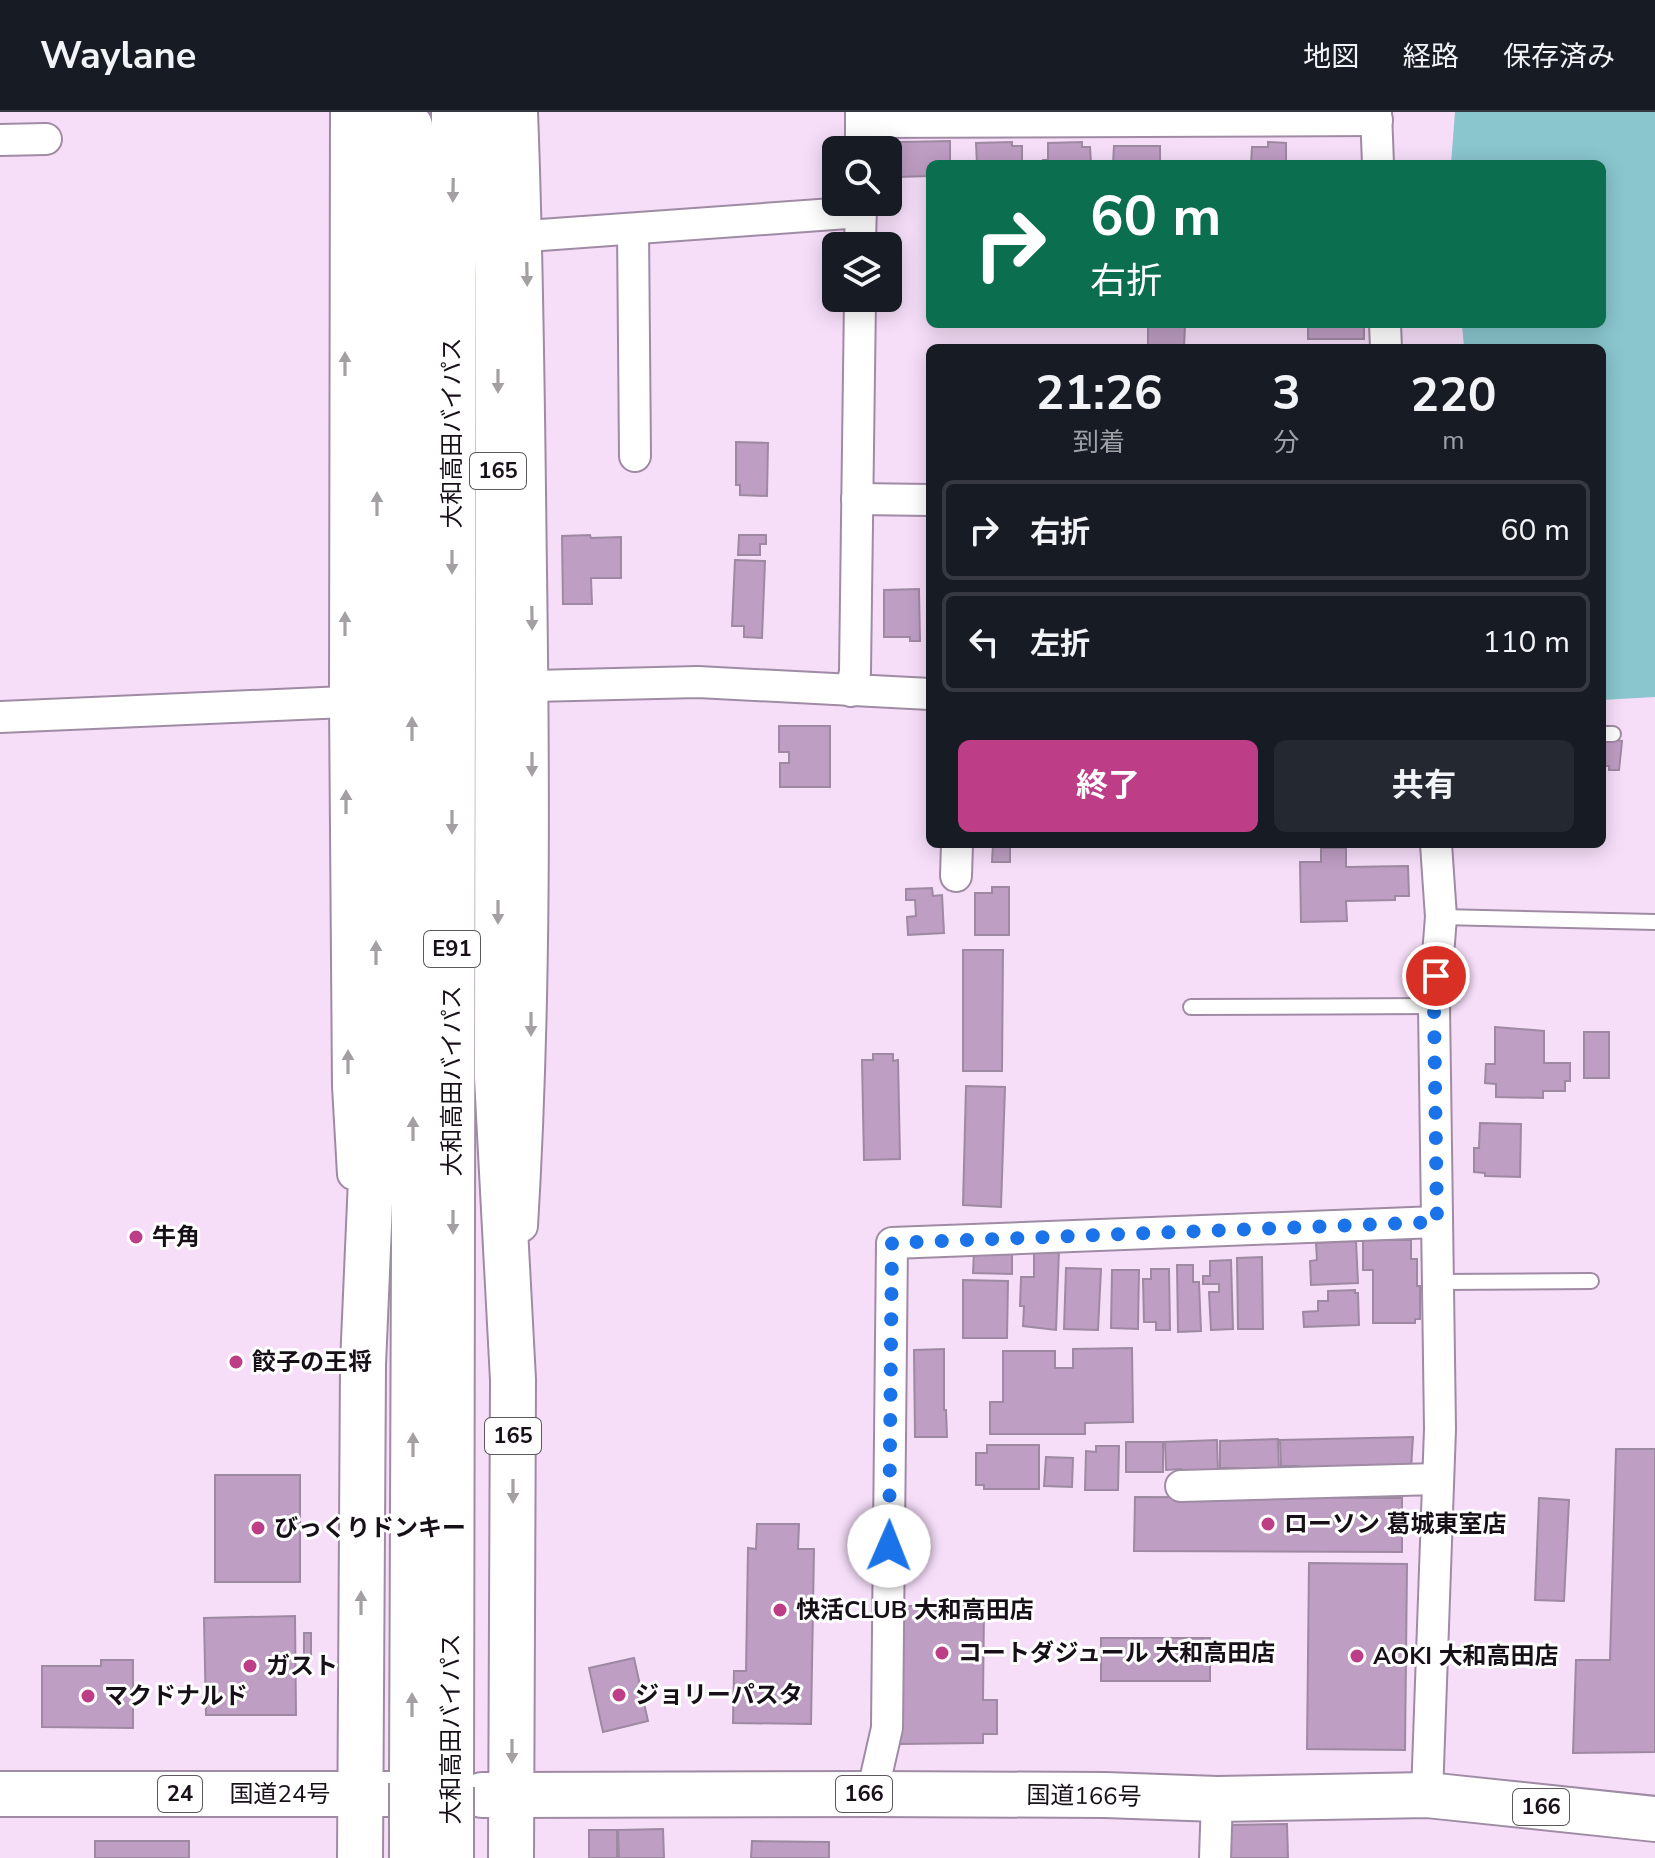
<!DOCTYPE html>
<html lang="ja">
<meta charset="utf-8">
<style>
body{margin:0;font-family:"Nunito Sans","Noto Sans JP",sans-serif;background:#242831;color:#f1f3f6;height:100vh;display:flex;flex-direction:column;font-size:30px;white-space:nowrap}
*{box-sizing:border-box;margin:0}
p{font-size:26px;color:#9ea1a6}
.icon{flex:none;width:44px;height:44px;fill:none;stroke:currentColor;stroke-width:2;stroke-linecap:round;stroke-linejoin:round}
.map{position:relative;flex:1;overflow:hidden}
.sheet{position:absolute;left:926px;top:232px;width:680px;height:504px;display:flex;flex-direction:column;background:#171b24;border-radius:12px;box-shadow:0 4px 20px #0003}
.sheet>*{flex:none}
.banner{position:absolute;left:926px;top:48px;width:680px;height:168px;border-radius:12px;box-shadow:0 4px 20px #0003;background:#0b6e4f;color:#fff;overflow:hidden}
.tools{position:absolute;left:822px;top:24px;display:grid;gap:16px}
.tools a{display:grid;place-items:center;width:80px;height:80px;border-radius:12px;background:#171b24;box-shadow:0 4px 20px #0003;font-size:40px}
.pin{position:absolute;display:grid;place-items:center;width:68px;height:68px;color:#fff;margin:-34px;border:4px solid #fff;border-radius:50%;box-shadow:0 2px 8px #0007}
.me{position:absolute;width:88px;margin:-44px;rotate:1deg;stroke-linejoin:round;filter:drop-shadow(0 0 6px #0008)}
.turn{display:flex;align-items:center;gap:28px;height:168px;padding:0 32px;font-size:36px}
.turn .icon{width:104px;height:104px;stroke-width:2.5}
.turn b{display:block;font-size:56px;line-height:68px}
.eta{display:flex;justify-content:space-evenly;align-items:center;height:136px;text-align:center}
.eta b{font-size:48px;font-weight:700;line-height:56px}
.cta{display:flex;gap:16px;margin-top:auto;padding:16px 32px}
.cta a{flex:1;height:92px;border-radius:12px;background:#be3d87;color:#fff;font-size:32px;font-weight:700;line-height:92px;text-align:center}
.cta a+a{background:#242831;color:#f1f3f6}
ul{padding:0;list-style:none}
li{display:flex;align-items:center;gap:24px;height:100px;margin:0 16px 12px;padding:0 16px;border:4px solid #363941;border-radius:12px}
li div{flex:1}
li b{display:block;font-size:30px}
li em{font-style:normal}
header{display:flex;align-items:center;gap:48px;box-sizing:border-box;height:112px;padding:0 40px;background:#171b24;border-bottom:2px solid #363941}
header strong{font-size:38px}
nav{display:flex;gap:44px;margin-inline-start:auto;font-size:28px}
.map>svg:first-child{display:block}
</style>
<header>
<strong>Waylane</strong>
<nav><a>地図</a><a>経路</a><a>保存済み</a></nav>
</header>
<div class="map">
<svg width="1655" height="1746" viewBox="0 0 1655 1746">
<rect width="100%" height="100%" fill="#f6def9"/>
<polygon fill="#8ac6ce" points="1455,0 1655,0 1655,585 1602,588 1602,236 1464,236 1462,212 1602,212 1602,52 1451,52"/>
<g fill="#be9ec3" stroke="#9e89a2" stroke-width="2">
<polygon points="950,29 950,52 930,52 930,64 898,65 898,36 901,36 901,30"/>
<polygon points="1012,30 1012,34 1022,34 1022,52 977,52 976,31"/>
<polygon points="1082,30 1082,35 1090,35 1091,52 1043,52 1043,48 1048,48 1048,31"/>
<polygon points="1268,30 1286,31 1286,52 1251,52 1252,35 1268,35"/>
<polygon points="1114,34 1160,34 1160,52 1113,52"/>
<polygon points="1148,212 1185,212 1184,236 1148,236"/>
<rect x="1308" y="212" width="56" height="15"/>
<polygon points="736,330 768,331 767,384 740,383 740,373 736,373"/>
<polygon points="590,423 591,426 621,425 621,466 591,466 592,492 563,492 562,424"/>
<polygon points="739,423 766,423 766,432 760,432 760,443 738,443"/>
<polygon points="735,448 765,449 762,526 744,525 744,514 732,514"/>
<polygon points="919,477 920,529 910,529 910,525 884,525 884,478"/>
<polygon points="779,614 830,614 830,675 780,675 780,651 789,651 789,640 779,640"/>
<polygon points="1602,625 1622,629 1619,658 1609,658 1609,654 1602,654"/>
<polygon points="993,732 1010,732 1010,750 992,750"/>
<polygon points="1321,736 1346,736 1346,755 1408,754 1409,784 1395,784 1395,788 1346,789 1347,809 1301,810 1300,750 1321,750"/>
<polygon points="992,775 1009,775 1009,823 975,823 975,781 992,781"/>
<polygon points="932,776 933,784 942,783 944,821 908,823 907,805 916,804 915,788 906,788 906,777"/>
<polygon points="963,838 1003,838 1002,959 963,959"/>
<polygon points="1495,915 1544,919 1544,951 1570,951 1570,969 1565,969 1565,979 1543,979 1543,986 1496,985 1496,972 1485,971 1486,952 1495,952"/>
<rect x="1584" y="920" width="25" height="46"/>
<polygon points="873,942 893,942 893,949 898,948 900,1047 864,1048 862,948 873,948"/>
<polygon points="966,974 1005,975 1001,1095 963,1093"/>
<polygon points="1480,1011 1521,1012 1520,1065 1485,1064 1485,1061 1474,1060 1474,1036 1479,1036"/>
<polygon points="1363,1128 1411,1128 1411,1147 1417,1147 1417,1174 1420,1174 1420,1207 1415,1207 1415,1211 1373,1211 1373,1158 1363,1158"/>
<polygon points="1356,1129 1358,1171 1311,1173 1310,1149 1317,1148 1316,1131"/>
<polygon points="1034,1137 1059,1138 1056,1218 1023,1214 1024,1194 1020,1194 1021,1165 1034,1165"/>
<polygon points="974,1139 1012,1139 1012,1162 973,1161"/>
<polygon points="1262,1145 1263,1217 1238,1217 1237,1146"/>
<polygon points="1231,1148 1233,1217 1211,1218 1209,1180 1219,1180 1219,1172 1203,1172 1203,1164 1210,1164 1210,1149"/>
<polygon points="1177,1153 1193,1153 1193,1170 1199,1170 1201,1219 1178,1220"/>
<polygon points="1066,1156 1101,1157 1098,1218 1064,1217"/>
<polygon points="1151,1157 1169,1157 1170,1218 1156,1218 1156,1210 1144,1210 1143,1167 1151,1167"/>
<polygon points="1112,1158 1139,1158 1138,1217 1111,1216"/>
<polygon points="963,1168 1008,1169 1007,1226 963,1226"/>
<polygon points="1355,1178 1355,1181 1358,1181 1359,1213 1304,1215 1303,1200 1318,1199 1318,1189 1328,1189 1328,1179"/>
<polygon points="1132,1236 1133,1310 1085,1311 1085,1322 990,1322 990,1290 1003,1290 1003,1239 1055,1239 1055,1256 1073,1256 1073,1237"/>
<polygon points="944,1237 944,1298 946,1298 947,1325 915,1325 914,1238"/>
<polygon points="1413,1325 1411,1357 1360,1358 1360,1353 1299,1358 1299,1354 1281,1354 1280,1328"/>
<polygon points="1278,1327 1279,1358 1240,1359 1240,1356 1220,1356 1220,1329"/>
<polygon points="1217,1328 1218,1360 1181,1361 1181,1357 1166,1358 1165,1330"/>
<rect x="1126" y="1330" width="37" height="30"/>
<polygon points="987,1333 1039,1333 1039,1377 984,1377 984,1373 976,1373 976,1341 987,1341"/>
<polygon points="1096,1334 1119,1334 1118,1378 1085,1378 1086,1339 1096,1340"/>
<polygon points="1616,1337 1655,1337 1655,1640 1573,1641 1576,1548 1610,1548"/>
<polygon points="1046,1345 1073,1346 1072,1375 1044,1374"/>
<rect x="215" y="1363" width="85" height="107"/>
<polygon points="1135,1385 1402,1386 1402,1440 1134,1439"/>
<polygon points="1539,1386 1569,1388 1564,1489 1535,1488"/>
<polygon points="757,1412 799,1412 798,1437 814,1437 811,1612 733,1611 734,1559 746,1559 748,1436 756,1437"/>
<polygon points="1309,1451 1407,1452 1405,1638 1307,1637"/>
<polygon points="901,1494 984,1494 983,1588 997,1588 997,1622 983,1622 983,1631 900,1632"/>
<polygon points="295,1504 296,1603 206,1603 204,1506"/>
<rect x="304" y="1521" width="7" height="24"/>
<rect x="1101" y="1526" width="109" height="43"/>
<polygon points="634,1546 648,1609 603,1620 589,1556"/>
<polygon points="101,1548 133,1548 133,1616 42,1615 42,1554 101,1554"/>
<polygon points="1287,1712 1288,1746 1227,1746 1226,1713"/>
<polygon points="663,1717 664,1746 619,1746 618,1718"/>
<rect x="589" y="1718" width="28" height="28"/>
<rect x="95" y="1729" width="94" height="17"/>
<polygon points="752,1729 829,1730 829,1746 751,1746"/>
</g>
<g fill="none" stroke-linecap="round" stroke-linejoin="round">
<g stroke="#a08ba4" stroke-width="18">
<g id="lane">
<polyline points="1602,622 1613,622"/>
<polyline points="1441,805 1655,810"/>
<polyline points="1191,895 1434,894"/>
<polyline points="1438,1170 1591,1169"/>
</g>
</g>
<g stroke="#a08ba4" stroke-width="34">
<g id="street">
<polyline points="346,0 345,590 348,974 353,1062"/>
<path d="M522 0C528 153 529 307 531 460 534 678 535 897 522 1114"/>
<polyline points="1376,0 1378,52"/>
<polyline points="861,10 1377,8"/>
<polyline points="0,28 46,27"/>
<polyline points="861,38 861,0"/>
<polyline points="633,117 635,344"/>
<polyline points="527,124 861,100"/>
<polyline points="860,134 861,90"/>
<polyline points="1385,212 1386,236"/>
<polyline points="857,387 930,388"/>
<polyline points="533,574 698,570 930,582"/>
<polyline points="851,579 855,560 860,186"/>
<polyline points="0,605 345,590"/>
<polyline points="956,764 957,732"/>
<polyline points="1181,1374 1438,1367"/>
<polyline points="872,1682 887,1616 892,1131 1437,1110"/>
<polyline points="1427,1683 1440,1317 1434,894 1441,805 1436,732"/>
<polyline points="1215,1746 1217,1687"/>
</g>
</g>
<g stroke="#a08ba4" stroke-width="48">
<g id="highway">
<polyline points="488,0 498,163 497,965 513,1268 511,1746"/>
<polyline points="410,14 414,1134 412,1671"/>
<polyline points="451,1675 454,0"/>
<polyline points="0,1682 390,1682"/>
<polyline points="482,1683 872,1682 1105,1683 1217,1687 1427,1683 1655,1707"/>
<polyline points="360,1746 363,1252 375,975 377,166 382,0"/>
</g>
</g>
<use href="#lane" stroke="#fff" stroke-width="14"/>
<use href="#street" stroke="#fff" stroke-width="30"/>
<use href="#highway" stroke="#fff" stroke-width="44"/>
<g stroke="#a08ba4" stroke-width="48" stroke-linecap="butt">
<g id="highway-bridge">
<polyline points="451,1675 451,1746"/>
<polyline points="412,1746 412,1671"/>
</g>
</g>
<use href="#highway-bridge" stroke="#fff" stroke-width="44"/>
</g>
<defs><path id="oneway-solid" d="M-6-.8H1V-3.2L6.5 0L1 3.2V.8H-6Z" transform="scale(2)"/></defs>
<g fill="#a39fa3">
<use href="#oneway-solid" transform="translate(453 78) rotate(91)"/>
<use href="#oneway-solid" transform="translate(527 162) rotate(89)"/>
<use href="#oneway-solid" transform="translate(345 252) rotate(-90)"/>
<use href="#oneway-solid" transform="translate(498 269) rotate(90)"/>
<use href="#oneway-solid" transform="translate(377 392) rotate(-90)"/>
<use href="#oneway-solid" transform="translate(452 450) rotate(90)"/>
<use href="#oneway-solid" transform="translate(532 506) rotate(89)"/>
<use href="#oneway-solid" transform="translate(345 512) rotate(-90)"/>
<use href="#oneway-solid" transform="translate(412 617) rotate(-90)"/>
<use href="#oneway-solid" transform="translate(532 652) rotate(90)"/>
<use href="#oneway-solid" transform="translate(346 690) rotate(-90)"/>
<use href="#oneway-solid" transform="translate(452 710) rotate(90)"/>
<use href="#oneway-solid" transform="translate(498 800) rotate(90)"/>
<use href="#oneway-solid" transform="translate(376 841) rotate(-90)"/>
<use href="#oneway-solid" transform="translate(531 912) rotate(90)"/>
<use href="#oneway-solid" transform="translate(348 950) rotate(-90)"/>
<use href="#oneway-solid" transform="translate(413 1017) rotate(-90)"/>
<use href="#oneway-solid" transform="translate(453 1110) rotate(90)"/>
<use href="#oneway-solid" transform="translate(413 1333) rotate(-90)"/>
<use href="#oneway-solid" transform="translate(513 1379) rotate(90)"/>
<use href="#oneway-solid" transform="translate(361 1491) rotate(-90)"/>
<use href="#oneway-solid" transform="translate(412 1593) rotate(-90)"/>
<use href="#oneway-solid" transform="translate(512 1639) rotate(90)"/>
</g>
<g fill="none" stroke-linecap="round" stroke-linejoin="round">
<polyline stroke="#1a73e8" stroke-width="14" stroke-dasharray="0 25.2" points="889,1434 892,1131 1437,1110 1434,894 1436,864"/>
</g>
<g fill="#be3d87" stroke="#fff" stroke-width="3">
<circle cx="136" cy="1125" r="8"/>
<circle cx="236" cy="1250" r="8"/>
<circle cx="1268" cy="1412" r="8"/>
<circle cx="258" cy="1416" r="8"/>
<circle cx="780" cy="1498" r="8"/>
<circle cx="942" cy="1541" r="8"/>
<circle cx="1357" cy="1544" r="8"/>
<circle cx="250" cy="1554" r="8"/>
<circle cx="619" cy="1583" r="8"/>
<circle cx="88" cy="1584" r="8"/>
</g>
<g text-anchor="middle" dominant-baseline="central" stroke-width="6" stroke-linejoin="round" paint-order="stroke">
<g fill="#fff" stroke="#5d585e" stroke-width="2">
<rect x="470" y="341" width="56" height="36" rx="6"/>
<rect x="424" y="819" width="56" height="36" rx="6"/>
<rect x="485" y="1306" width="56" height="36" rx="6"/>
<rect x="158" y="1664" width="44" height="36" rx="6"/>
<rect x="836" y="1664" width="56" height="36" rx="6"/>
<rect x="1513" y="1677" width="56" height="36" rx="6"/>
</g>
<g font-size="22" font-weight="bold" fill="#181019">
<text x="498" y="359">165</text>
<text x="452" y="837">E91</text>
<text x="513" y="1324">165</text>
<text x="180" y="1682">24</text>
<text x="864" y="1682">166</text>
<text x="1541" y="1695">166</text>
</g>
<g font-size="24" fill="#181019" stroke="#fff">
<text transform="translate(452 321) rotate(-90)">大和高田バイパス</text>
<text transform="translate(452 969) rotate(-90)">大和高田バイパス</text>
<text transform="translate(451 1617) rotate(-90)">大和高田バイパス</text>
<text x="280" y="1682">国道24号</text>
<text transform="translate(1084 1684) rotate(1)">国道166号</text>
</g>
<g font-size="24" font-weight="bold" fill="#181019" stroke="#fff" text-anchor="start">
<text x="152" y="1125">牛角</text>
<text x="252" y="1250">餃子の王将</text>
<text x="1284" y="1412">ローソン 葛城東室店</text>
<text x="274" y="1416">びっくりドンキー</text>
<text x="796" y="1498">快活CLUB 大和高田店</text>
<text x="958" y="1541">コートダジュール 大和高田店</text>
<text x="1373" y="1544">AOKI 大和高田店</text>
<text x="266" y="1554">ガスト</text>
<text x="635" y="1583">ジョリーパスタ</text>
<text x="104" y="1584">マクドナルド</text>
</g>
</g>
</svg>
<div class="tools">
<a><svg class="icon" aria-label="search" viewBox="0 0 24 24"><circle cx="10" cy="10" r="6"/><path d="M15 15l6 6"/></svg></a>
<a><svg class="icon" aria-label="layers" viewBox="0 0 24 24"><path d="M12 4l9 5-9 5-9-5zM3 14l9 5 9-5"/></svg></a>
</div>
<div class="pin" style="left:1436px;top:864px;background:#d93025"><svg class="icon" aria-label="arrive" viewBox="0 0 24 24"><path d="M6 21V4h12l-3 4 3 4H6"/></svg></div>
<svg class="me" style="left:889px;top:1434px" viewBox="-20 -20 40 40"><circle r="19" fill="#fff"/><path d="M0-13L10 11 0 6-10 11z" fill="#1a73e8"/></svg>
<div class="banner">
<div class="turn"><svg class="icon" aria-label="right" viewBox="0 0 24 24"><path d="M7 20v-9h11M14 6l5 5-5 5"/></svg><div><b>60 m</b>右折</div></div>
</div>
<section class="sheet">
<div class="eta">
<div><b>21:26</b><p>到着</p></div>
<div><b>3</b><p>分</p></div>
<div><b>220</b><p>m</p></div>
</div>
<ul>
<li><svg class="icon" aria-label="right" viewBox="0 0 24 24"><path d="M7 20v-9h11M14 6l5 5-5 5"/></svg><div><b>右折</b></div><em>60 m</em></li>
<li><svg class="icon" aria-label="left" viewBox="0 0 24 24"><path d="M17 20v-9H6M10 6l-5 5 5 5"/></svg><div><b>左折</b></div><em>110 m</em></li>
</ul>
<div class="cta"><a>終了</a><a>共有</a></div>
</section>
</div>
